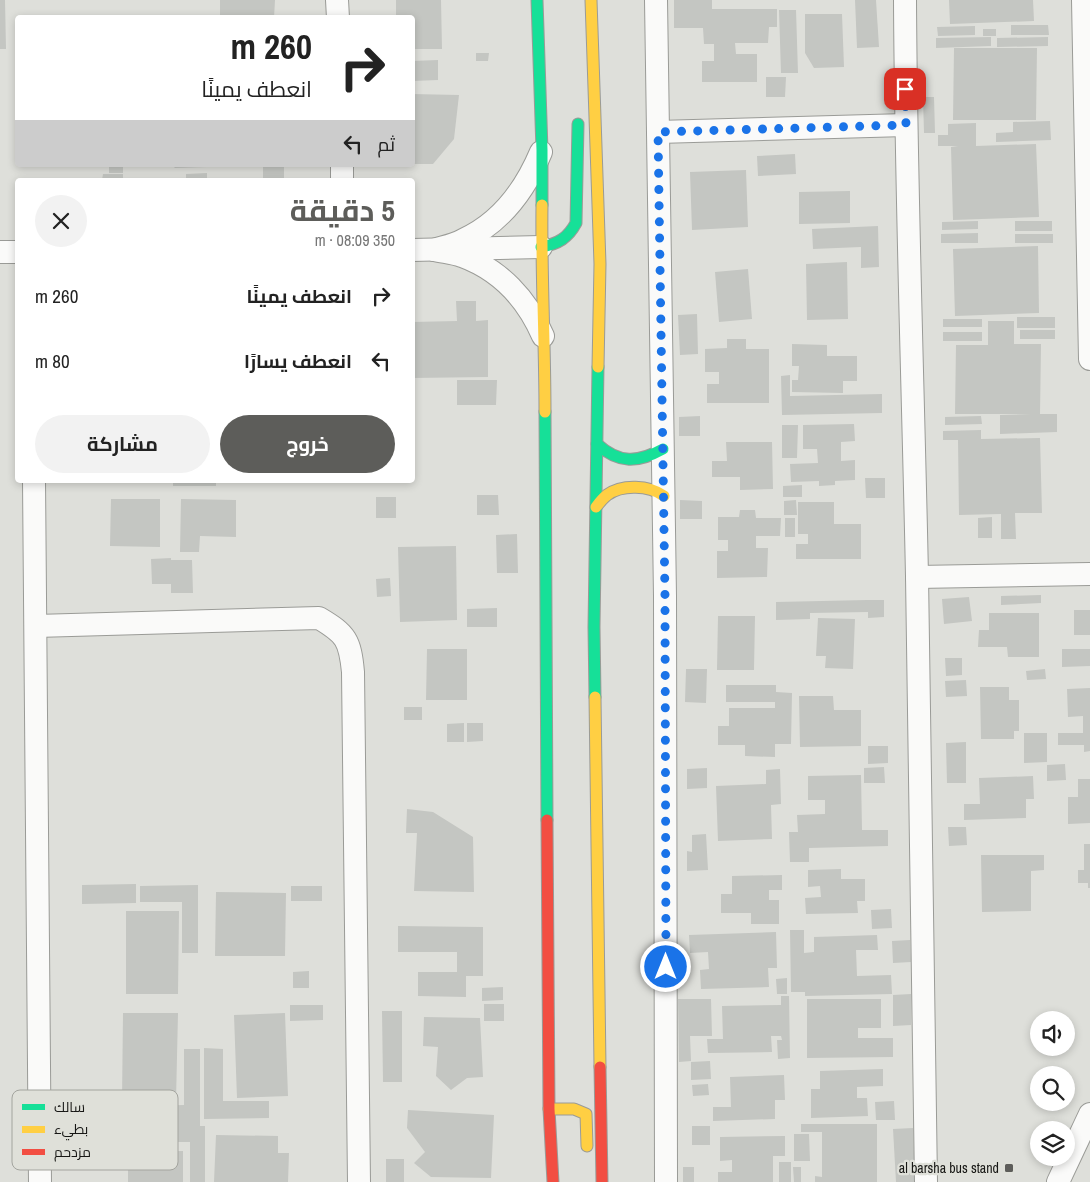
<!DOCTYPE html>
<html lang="ar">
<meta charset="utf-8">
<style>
body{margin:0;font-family:"Archivo Narrow",Cairo,sans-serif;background:#f2f2f2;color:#222;direction:rtl;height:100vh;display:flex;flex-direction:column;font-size:19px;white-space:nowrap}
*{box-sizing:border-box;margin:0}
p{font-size:16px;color:#767676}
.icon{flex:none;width:28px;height:28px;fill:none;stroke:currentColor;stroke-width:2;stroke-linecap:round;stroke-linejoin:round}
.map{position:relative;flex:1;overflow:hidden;direction:ltr}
.panel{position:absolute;left:15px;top:178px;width:400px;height:305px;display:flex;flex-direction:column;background:#fff;border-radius:5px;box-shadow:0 2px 8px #0003;direction:rtl}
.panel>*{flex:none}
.banner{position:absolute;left:15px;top:15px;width:400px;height:152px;border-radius:5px;box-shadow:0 2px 8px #0003;direction:rtl;background:#fff;color:#222;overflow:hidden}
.controls{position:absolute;left:1030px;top:1011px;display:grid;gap:10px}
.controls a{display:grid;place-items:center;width:45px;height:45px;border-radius:50%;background:#fff;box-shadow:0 2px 8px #0003;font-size:25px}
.pin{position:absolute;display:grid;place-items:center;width:42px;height:42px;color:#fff;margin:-21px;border-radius:10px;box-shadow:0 2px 8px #0006}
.me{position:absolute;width:55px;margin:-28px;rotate:0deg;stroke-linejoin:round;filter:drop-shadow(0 0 4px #0008)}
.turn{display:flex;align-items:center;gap:18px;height:105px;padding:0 20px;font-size:22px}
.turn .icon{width:65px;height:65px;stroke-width:2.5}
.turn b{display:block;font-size:35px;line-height:42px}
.then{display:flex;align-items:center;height:48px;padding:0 20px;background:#0003;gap:10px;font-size:19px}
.round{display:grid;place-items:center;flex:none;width:52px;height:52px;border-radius:26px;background:#f2f2f2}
.headline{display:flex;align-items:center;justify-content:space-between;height:85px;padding:0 20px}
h1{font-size:30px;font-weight:700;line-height:38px;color:#5d5d5a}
.cta{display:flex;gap:10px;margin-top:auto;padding:10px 20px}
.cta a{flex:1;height:58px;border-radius:30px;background:#5d5d5a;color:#fff;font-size:20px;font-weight:700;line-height:58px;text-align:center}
.cta a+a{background:#f2f2f2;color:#222}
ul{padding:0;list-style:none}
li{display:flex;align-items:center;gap:15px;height:65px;padding:0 20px}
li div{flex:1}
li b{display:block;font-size:19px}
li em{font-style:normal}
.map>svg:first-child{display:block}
</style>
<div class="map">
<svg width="1090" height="1182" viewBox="0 0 1090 1182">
<rect width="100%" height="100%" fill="#dedfda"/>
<g fill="#c4c6c2">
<polygon points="0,0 5,0 6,49 0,49"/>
<polygon points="220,0 275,0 274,18 220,18"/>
<polygon points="396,0 441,0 442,49 412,49 412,18 396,18"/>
<polygon points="674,0 712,0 712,9 777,9 777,27 769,27 768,43 735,43 736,54 757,54 757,82 702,82 702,61 714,61 714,44 704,44 703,28 674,28"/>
<polygon points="855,0 876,0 879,47 857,48"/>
<polygon points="949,0 1033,0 1034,21 950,24"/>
<polygon points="779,10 796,10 798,73 781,73"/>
<polygon points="805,14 842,14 844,67 814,68 805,53"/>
<polygon points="1011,25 1048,25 1049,35 1011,35"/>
<polygon points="975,26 975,35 938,36 937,27"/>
<rect x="983" y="29" width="13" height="7"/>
<polygon points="991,37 991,46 936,48 936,38"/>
<polygon points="1048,37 1048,46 997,47 997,38"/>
<polygon points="954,48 1037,48 1036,120 953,120"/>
<polygon points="476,53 489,53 488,61 476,61"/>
<polygon points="438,60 438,80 412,81 412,61"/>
<polygon points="766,77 786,77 785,97 766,97"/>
<polygon points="412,94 459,95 454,139 433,164 412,164"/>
<polygon points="923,97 934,97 935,133 924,133"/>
<polygon points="1050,121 1051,140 996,142 996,133 1013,132 1013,122"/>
<polygon points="976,123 976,146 1036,144 1039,217 953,220 951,147 958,146 938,146 938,135 948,135 948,124"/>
<polygon points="795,154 796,174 758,176 757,156"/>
<rect x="109" y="165" width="14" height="8"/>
<polygon points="172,165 206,165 206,167 175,168"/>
<rect x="263" y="165" width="21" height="14"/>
<polygon points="746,170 748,227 692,230 690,172"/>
<polygon points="207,173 207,180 186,180 186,174"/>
<polygon points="103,174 123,174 123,180 102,180"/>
<polygon points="850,191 850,223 799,224 799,192"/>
<polygon points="978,221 978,229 942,230 942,222"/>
<rect x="1015" y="221" width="37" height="10"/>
<polygon points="878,226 879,267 861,268 861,247 813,249 812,229"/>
<polygon points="978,233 978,243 941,243 941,234"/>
<rect x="1015" y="234" width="38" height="9"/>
<polygon points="1038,246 1039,313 955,316 953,249"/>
<polygon points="847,262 848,319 807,320 806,264"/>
<polygon points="748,269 752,319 719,322 715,272"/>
<polygon points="456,301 476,301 476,321 488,320 488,377 412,378 412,322 457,321"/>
<polygon points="697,314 698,354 680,355 678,315"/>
<rect x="1017" y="317" width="38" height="11"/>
<rect x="943" y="319" width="39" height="8"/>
<polygon points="988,321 1014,321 1014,344 1041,344 1040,414 1057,414 1057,432 1000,434 1000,415 1031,414 955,414 956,345 988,345"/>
<rect x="1020" y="330" width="35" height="9"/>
<rect x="943" y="332" width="39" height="9"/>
<polygon points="727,339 746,339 746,349 769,349 769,403 707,403 707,384 719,384 719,372 705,372 705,349 727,348"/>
<polygon points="792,344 827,345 827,356 857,356 857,381 843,381 843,393 792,392 792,380 798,380 799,366 792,366"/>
<polygon points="790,375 790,396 882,394 882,413 782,415 781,376"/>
<polygon points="457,380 497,380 496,405 457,405"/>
<polygon points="700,416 700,436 679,436 679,417"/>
<polygon points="981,416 982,424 945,425 945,417"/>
<polygon points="854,424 855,441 841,442 841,461 855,460 855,480 835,481 835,485 819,486 819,481 791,482 790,464 818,463 817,449 803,449 803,425"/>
<polygon points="782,425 798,425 797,458 782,458"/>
<polygon points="981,430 981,439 1040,438 1042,513 1015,513 1016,539 1001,539 1001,514 959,515 958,440 943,440 943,431"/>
<polygon points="726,442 772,442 773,489 740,490 740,477 712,477 712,461 727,461"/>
<polygon points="865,478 885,478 885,498 866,498"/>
<rect x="173" y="480" width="43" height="6"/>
<polygon points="802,485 802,497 783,497 783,486"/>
<polygon points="477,495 498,495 499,515 477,515"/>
<rect x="376" y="497" width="20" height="21"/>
<polygon points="111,499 160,499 160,547 110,546"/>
<polygon points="181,499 236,500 236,537 200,536 199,552 180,552"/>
<polygon points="680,500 702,501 702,519 680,519"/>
<polygon points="796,500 797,515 784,515 784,501"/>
<polygon points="798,502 834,502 834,524 861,524 861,559 796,559 796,544 808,544 808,534 798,534"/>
<polygon points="740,510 755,510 756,518 781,518 780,536 756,536 756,548 768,548 767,577 717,578 717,551 728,551 728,540 718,540 718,517 739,517"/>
<polygon points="992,517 992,538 978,538 978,518"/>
<rect x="785" y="518" width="10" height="19"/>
<polygon points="517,534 518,573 497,573 496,535"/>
<polygon points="456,546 457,620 400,622 398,547"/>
<polygon points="171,558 171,560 192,560 193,593 171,593 171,584 152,584 151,559"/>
<polygon points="390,578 391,596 377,597 376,579"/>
<polygon points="1041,595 1041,603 1001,605 1001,596"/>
<polygon points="969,597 972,621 944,624 942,599"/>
<polygon points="867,600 884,600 884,617 868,618 868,612 810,613 810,619 776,620 776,602"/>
<polygon points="497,608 497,627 467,627 467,609"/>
<rect x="1074" y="610" width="16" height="25"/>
<polygon points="989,613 1039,613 1039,657 1008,657 1007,647 978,647 979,630 989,630"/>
<polygon points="718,616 755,616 754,670 717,670"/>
<polygon points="818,618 855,619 853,669 825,668 826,656 816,656"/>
<polygon points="427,649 467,649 467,700 426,700"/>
<polygon points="1062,649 1090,649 1090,666 1062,667"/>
<polygon points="945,658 962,658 962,675 946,676"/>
<polygon points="686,669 707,669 706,703 685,702"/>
<polygon points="1045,669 1046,679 1027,680 1026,671"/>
<polygon points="966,680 967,696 946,697 945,681"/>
<polygon points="726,685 776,685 776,692 792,693 791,744 775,744 775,757 745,756 745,745 718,745 718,726 729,726 729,708 775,708 775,702 726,702"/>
<polygon points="980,687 1009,687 1009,700 1019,700 1019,731 1014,731 1014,739 981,739"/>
<polygon points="1090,688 1090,751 1084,752 1084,745 1058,745 1058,733 1083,733 1083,716 1068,717 1067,689"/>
<polygon points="799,696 833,696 834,710 861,710 861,746 800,747"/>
<rect x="404" y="707" width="18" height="13"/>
<polygon points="464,723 464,742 447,742 447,724"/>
<polygon points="467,723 483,723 483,741 467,742"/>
<polygon points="1024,733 1047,733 1047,762 1024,763"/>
<polygon points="966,742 966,783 947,783 946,743"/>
<polygon points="868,746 888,746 888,763 868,764"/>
<polygon points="1065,764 1066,780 1047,781 1047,765"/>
<polygon points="884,767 885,783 864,783 864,768"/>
<polygon points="707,768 707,788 687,789 687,769"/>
<polygon points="780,769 781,804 771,805 772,839 718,841 716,786 766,784 766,770"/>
<polygon points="861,775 862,830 888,830 888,846 809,848 809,862 790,862 789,832 798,832 797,815 825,814 825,800 808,800 808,776"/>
<polygon points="1033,776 1034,799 1026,799 1026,818 964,820 964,804 980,804 979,778"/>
<polygon points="1078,779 1090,779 1090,823 1068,824 1068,797 1078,797"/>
<polygon points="407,809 433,812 473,837 474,892 414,891 417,833 406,833"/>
<polygon points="948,827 966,827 967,845 949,846"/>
<polygon points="706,834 708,870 687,871 687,851 692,852 692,835"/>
<polygon points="1084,844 1090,844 1090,888 1088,888 1088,883 1078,883 1078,870 1084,870"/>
<polygon points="981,855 1044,855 1044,870 1031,871 1031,911 982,912"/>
<polygon points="841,869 841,879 865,879 865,901 857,901 858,913 806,914 805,898 821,897 820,886 808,887 808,870"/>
<polygon points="782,875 782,890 769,890 769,900 779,900 779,924 751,924 751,913 721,913 721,894 732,894 732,876"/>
<polygon points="136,884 136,903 82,904 82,885"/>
<polygon points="198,885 198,953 182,953 182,902 140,902 140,886"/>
<rect x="291" y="886" width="31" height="15"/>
<polygon points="216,892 286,893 285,956 215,956"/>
<polygon points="891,909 892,928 872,929 871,910"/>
<polygon points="126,911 179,911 178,994 126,994"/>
<polygon points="398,926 483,927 483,976 466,976 466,997 418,996 418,972 457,972 457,952 398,952"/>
<polygon points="790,930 804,930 804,953 814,952 814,937 877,935 878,950 856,950 857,976 891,975 892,994 805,996 805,992 791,992"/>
<polygon points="776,932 777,968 768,968 769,987 701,989 700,970 709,969 708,952 690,953 689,935"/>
<polygon points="910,940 911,962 893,963 892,941"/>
<polygon points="309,971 309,988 293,988 293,972"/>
<polygon points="787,978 787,994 777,994 776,979"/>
<polygon points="503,987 503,1000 482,1001 482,988"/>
<polygon points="911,994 911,1025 893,1026 893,995"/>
<polygon points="781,996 789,996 790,1058 778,1059 777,1040 782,1040 781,1036 771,1036 772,1052 708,1053 707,1039 723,1039 722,1006 781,1005"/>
<polygon points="678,999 711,999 712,1036 690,1036 691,1061 679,1062"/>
<polygon points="807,999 881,999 881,1028 858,1028 858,1038 893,1038 893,1057 807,1058"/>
<rect x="484" y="1004" width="20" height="17"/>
<polygon points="290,1005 323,1005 323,1020 290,1021"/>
<polygon points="382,1011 402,1011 402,1082 383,1082"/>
<polygon points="123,1013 178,1013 176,1101 122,1101"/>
<polygon points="285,1013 288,1096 237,1098 234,1015"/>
<polygon points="424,1017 480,1018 483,1077 467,1078 451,1090 436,1076 438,1047 423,1046"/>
<polygon points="204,1048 223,1049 223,1101 269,1101 269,1118 204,1119"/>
<polygon points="184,1049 200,1049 200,1126 205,1126 205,1182 190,1182 190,1142 129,1142 129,1126 143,1126 143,1106 184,1105"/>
<polygon points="710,1061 711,1079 691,1080 691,1062"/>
<polygon points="883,1069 883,1086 857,1087 857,1098 867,1098 868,1116 811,1118 811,1089 820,1089 820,1071"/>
<polygon points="784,1075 785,1100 775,1100 775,1119 713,1121 713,1107 731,1107 730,1077"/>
<polygon points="708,1084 709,1095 693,1096 692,1085"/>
<polygon points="894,1101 895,1120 876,1120 875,1102"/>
<polygon points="408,1110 494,1115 491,1178 431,1177 414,1163 425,1152 407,1128"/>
<polygon points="801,1124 877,1124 877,1182 815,1182 815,1176 822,1177 822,1132 801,1132"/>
<rect x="692" y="1126" width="18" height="19"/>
<polygon points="913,1128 915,1182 896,1182 893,1129"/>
<polygon points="794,1134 809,1134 810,1161 794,1161"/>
<polygon points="216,1135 278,1136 278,1153 289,1153 288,1182 214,1182"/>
<polygon points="785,1136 785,1156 773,1156 773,1182 718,1182 718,1172 732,1172 732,1160 720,1161 720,1137"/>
<polygon points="183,1151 183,1182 128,1182 128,1152"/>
<rect x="386" y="1159" width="18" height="23"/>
<rect x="779" y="1162" width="12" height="20"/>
<rect x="683" y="1167" width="11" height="15"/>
<polygon points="793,1167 801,1167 801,1182 794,1182"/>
</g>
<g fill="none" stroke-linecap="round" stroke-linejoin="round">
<g stroke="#9a9b97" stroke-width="24">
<g id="street">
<polyline points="337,0 338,18"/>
<polyline points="656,0 665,596 666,1182"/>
<path d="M905 0C906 192 913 384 917 576 921 778 922 980 926 1182"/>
<polyline points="1083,0 1090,359"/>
<polyline points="658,132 906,125"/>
<polyline points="342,165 342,180"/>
<polyline points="412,250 541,247"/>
<path d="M434 250C443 247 454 245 463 240 501 223 525 190 541 152"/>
<path d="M435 250C443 252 453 253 462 256 500 270 527 299 543 336"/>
<polyline points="0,252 18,252"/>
<polyline points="34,480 40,1182"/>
<polyline points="917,577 1090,574"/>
<path d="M36 626 319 618C346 634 350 640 353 672L359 1182"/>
<polyline points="1058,1182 1090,1114"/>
</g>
</g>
<g stroke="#9a9b97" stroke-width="13">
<g id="fast">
<polyline points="537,0 542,150 542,205"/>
<path d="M541 247C558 244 568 238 576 223L578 124"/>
<polyline points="545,412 547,820"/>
<path d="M597 444C619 464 638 463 663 449"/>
<polyline points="595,697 594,627 598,367"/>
</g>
</g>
<g stroke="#9a9b97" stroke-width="13">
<g id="slow">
<polyline points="591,0 600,264 598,367"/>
<path d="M542 205C541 274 545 343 545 412"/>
<path d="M596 507C599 503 603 498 607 495 622 484 649 485 664 496"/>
<polyline points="595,697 600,1067"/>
<polyline points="549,1109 574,1109 586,1114 587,1146"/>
</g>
</g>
<g stroke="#9a9b97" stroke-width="13">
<g id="jam">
<polyline points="547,820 549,1109 553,1182"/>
<polyline points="600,1067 602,1182"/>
</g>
</g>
<use href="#street" stroke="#fafaf9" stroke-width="22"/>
<use href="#fast" stroke="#16e098" stroke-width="11"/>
<use href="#slow" stroke="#ffcf43" stroke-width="11"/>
<use href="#jam" stroke="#f24e42" stroke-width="11"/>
</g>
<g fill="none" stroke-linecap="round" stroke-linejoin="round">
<polyline stroke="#1a73e8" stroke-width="9" stroke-dasharray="0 16.2" points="666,967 665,596 658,132 906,125 905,89"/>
</g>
<rect fill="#5d5d5a" stroke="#dfe0d9" stroke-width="2" x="1004" y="1163" width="10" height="10" rx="2.5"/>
<g text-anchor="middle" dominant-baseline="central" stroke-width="4.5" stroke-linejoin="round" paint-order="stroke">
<g font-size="14" fill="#171715" stroke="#dfe0d9" text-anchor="end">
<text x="999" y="1168">al barsha bus stand</text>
</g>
</g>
<rect x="12" y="1090" width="166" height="80" rx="8" fill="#dfe0d9" stroke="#a3a49e" stroke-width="1"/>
<rect x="22" y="1104" width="23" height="6" fill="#16e098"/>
<rect x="22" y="1126" width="23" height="7" fill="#ffcf43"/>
<rect x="22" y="1149" width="23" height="6" fill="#f24e42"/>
<g font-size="14" fill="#171715">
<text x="54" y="1112">سالك</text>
<text x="54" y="1134">بطيء</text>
<text x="54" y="1157">مزدحم</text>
</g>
</svg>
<div class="controls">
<a><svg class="icon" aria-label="sound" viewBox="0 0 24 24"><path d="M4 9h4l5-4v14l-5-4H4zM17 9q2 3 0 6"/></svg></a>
<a><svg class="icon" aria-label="search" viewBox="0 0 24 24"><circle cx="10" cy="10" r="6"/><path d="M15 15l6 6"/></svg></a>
<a><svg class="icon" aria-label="layers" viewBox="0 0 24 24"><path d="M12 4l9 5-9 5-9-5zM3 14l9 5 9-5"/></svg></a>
</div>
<div class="pin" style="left:905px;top:89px;background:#d93025"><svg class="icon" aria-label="arrive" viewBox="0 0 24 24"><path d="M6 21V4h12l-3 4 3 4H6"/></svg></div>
<svg class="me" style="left:666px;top:967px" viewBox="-20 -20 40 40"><circle r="17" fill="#1a73e8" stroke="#fff" stroke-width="3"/><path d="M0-11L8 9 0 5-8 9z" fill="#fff"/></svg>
<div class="banner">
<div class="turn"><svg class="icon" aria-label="right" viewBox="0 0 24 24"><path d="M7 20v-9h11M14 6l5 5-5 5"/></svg><div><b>260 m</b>انعطف يمينًا</div></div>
<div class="then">ثم<svg class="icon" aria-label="left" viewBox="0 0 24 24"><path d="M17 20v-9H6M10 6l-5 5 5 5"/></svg></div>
</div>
<section class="panel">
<div class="headline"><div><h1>5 دقيقة</h1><p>350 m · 08:09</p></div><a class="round"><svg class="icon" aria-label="close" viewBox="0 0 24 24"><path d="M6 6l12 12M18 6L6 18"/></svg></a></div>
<ul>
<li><svg class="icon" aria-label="right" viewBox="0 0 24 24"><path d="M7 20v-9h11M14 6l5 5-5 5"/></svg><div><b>انعطف يمينًا</b></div><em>260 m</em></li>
<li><svg class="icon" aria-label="left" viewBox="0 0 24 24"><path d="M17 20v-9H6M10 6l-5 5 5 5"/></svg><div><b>انعطف يسارًا</b></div><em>80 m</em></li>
</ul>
<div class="cta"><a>خروج</a><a>مشاركة</a></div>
</section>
</div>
